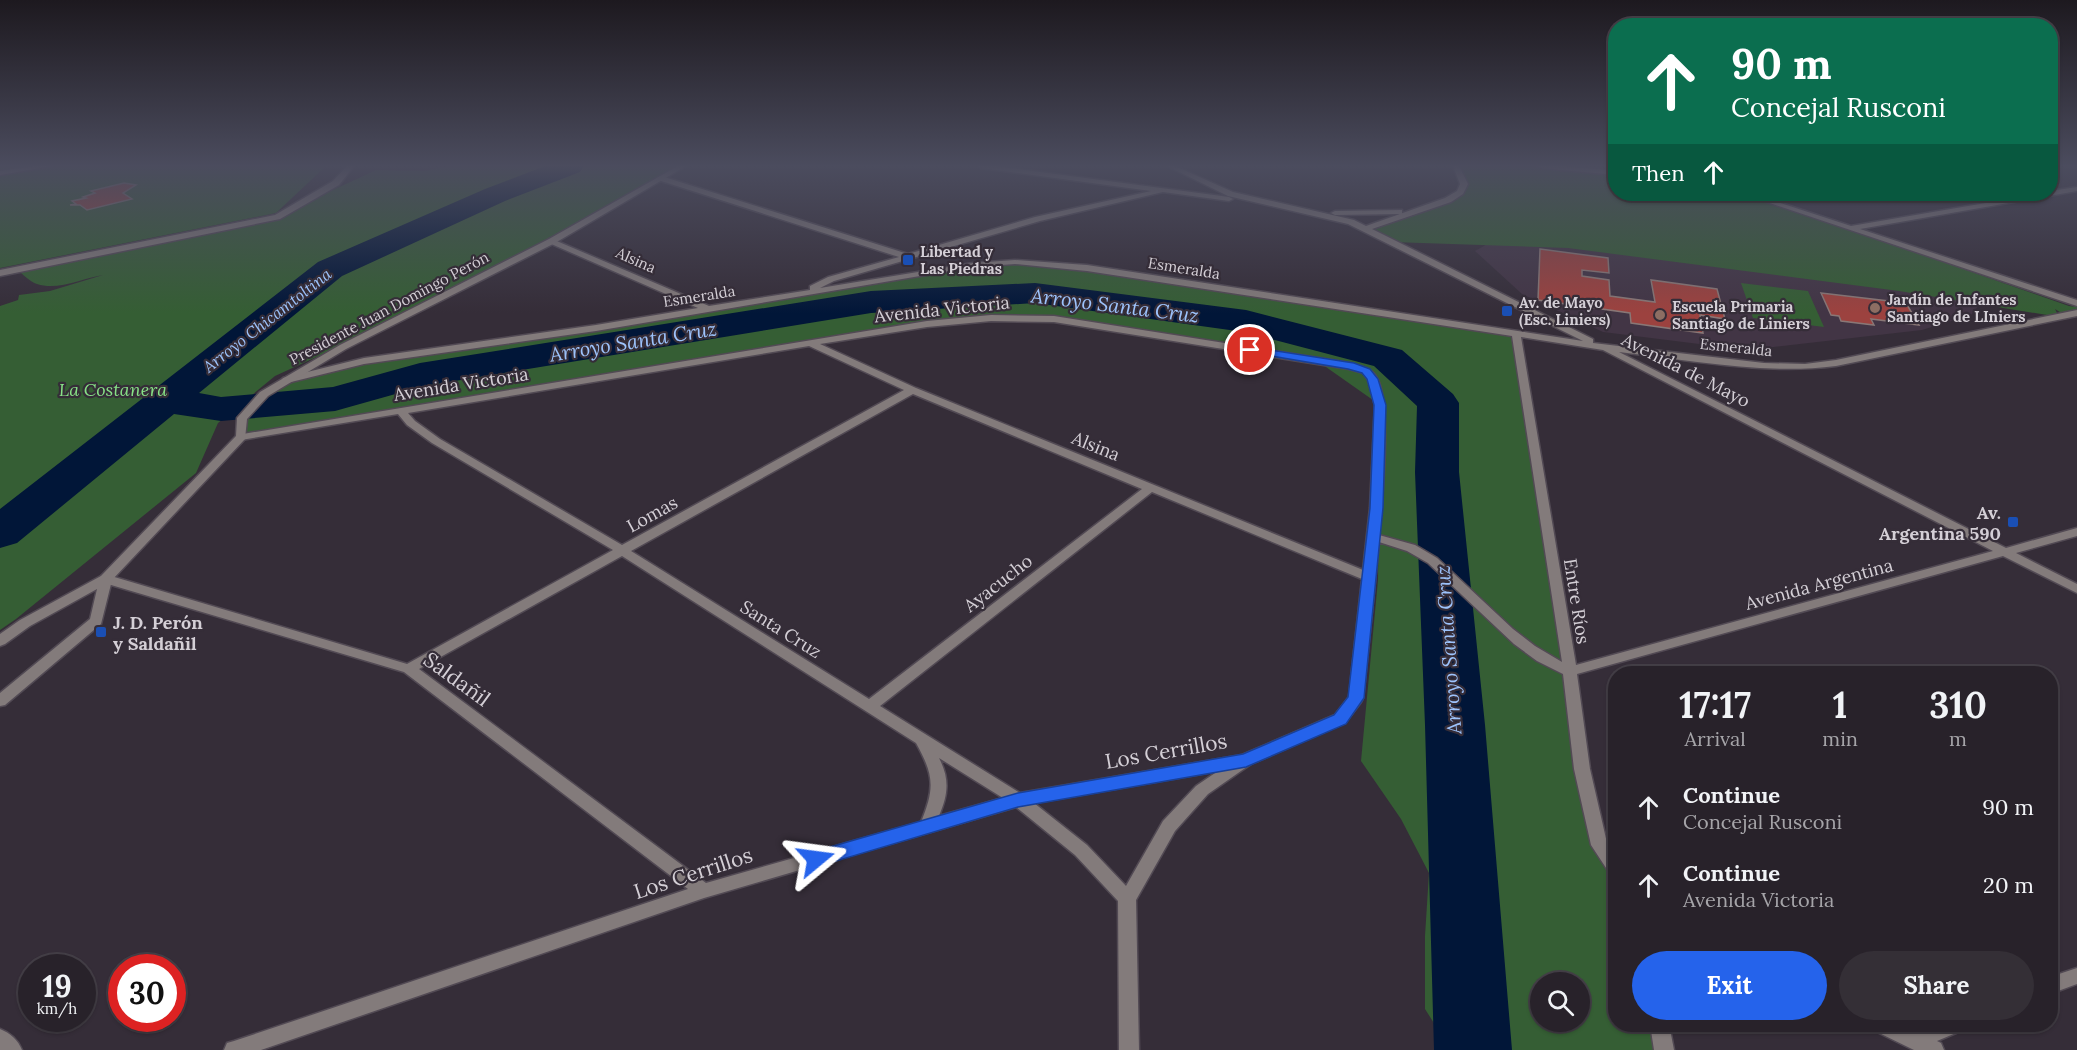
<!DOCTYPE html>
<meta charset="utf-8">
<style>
body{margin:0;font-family:Lora,serif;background:#342f36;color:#f1f3f6;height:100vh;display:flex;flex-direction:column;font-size:22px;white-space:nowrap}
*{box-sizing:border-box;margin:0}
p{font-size:20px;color:#a5a4a8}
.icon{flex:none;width:33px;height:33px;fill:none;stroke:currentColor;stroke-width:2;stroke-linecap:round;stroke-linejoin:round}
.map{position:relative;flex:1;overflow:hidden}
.details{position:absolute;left:1608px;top:666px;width:450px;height:366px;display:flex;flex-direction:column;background:#28222a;border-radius:24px;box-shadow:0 2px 4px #0004,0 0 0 2px #443f47}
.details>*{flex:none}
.top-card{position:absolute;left:1608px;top:18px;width:450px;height:183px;border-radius:24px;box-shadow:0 2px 4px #0004,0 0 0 2px #443f47;background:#0b6e4f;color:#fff;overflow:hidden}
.controls{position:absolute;left:1530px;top:972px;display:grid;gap:12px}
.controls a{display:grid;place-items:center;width:60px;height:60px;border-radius:50%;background:#28222a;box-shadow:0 2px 4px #0004,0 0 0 2px #443f47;font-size:30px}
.speed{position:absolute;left:18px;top:954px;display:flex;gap:12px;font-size:30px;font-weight:700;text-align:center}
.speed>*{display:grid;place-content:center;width:78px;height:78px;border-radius:50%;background:#28222a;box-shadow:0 2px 4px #0004,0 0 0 2px #443f47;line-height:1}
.speed small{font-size:15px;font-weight:400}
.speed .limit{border:9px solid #d22;background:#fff;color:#111}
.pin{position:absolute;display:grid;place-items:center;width:51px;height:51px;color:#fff;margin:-26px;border:3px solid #fff;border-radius:50%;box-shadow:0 2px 6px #0007}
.me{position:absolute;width:66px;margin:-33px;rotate:74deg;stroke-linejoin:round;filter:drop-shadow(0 0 4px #0008)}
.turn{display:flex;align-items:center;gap:21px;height:126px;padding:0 24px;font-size:27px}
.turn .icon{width:78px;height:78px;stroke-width:2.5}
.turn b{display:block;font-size:42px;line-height:51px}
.then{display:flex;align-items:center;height:57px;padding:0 24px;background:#0003;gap:12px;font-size:22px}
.eta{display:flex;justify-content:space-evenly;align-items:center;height:102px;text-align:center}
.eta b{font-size:36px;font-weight:800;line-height:42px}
.button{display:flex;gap:12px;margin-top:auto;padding:12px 24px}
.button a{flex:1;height:69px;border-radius:36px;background:#2563eb;color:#fff;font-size:24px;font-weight:800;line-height:69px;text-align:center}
.button a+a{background:#342f36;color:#f1f3f6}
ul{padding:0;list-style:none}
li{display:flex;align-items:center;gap:18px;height:78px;padding:0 24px}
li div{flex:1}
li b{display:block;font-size:22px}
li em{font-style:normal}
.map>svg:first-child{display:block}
</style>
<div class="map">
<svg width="2077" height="1050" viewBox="0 0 2077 1050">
<rect width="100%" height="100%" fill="#352d38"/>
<polygon fill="#423545" points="1498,238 1985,298 1971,315 1922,330 1747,350 1603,332 1522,294 1475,251"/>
<g fill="#355e34" fill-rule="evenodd">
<polygon points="0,166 326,166 276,213 0,268"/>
<path d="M450 166H682L552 241 386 325 275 376 218 423 196 473 16 619 0 630V306L18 300 19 295 50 291 103 275C83 278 58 291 37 284 30 282 23 274 17 270L248 224 290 210 376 170 424 171Z"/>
<polygon points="1456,166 1541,166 1615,173 1616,194 1752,195 2069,306 2077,307 2077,313 2066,316 2055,309 2059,317 1899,291 1568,248 1392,242 1366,229 1460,192 1464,184"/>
<path d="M992 263 1054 264 1516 334 1588 794 1615 869 1616 1024 1659 1025 1664 1050H1451L1425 1009V936L1429 873 1401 819 1361 761 1378 580 1380 405 1316 360 1054 319 1020 318 927 324 241 437 242 418 265 394 287 380 364 361 700 311ZM1540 982H1580V1022H1540Z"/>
<polygon points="1741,283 1808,291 1824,327 1753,318"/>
</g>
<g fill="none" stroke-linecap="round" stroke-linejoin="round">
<polygon fill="#011638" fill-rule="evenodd" points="545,166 584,166 580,172 505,201 342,276 199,393 221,397 333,387 420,363 871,291 1035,283 1246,310 1402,350 1453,394 1459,403 1459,472 1485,725 1512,1050 1434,1050 1425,725 1415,472 1417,406 1374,366 1244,332 1035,303 871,313 424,386 335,411 221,421 174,414 17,543 0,548 0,509 318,262 485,189"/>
</g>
<g fill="#9c423f" stroke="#897776" stroke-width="1.5">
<polygon points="124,183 136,185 123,193 132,199 87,210 80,205 70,205 76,204 72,201 86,198 83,197 95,193 91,191"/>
<polygon points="1540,249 1608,258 1609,273 1582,270 1582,276 1609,280 1610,296 1655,302 1651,280 1717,289 1725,319 1700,315 1703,333 1631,323 1630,313 1538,300"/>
<polygon points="1821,293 1906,303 1919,325 1871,319 1874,325 1841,321 1839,316 1831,315"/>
</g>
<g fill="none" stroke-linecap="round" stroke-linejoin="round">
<g stroke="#524a54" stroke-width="3">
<g id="minor">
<polygon points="35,166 52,166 0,175 0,171"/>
<path d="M978 166H996L1229 197 1233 199 1229 201 1163 192 1040 221 834 281 820 288 973 263 1015 260 1087 265 1583 341 1348 224 1228 196 1167 166H1175L1233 192 1354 220 1366 226 1445 198 1457 191 1460 184 1453 166H1459L1468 184 1463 194 1451 202 1372 229 1593 339V343L1764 363 1805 364 1836 360 2077 310V316L1836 366C1764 375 1691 360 1619 352L2006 548 2077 528V536L2016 553 2077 584V593L2003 556 1577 674 1590 769 1607 843 1616 855V876L1610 874 1591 845 1574 769 1563 674 1537 661 1514 644 1428 563 1407 551 1379 542 1363 698 1361 702 1345 723 1251 764 1208 794 1175 831 1136 900 1139 1050H1119L1118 901 1075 855 1016 807 704 898 261 1050H224L227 1043 234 1041 688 889 404 672 101 582 100 579 101 576H111L407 664 613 550 432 443 407 425 398 414 241 440 237 439 236 437 237 435 927 321 991 315 1054 316 1350 363C1361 366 1372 368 1377 378 1392 404 1382 503 1379 535L1415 545 1437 558 1513 629 1535 646 1562 662 1512 336 1087 271 1015 264 973 267 596 331 364 364 287 383 282 380 283 378 364 358 596 325 698 308 549 243V239H552L709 306 810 290V286L828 277 899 257 658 180 657 178 661 176 908 254 1035 217 1151 191 981 168ZM991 321 1054 322 1349 369 1363 373 1368 380 1375 405 1370 508 1363 570 916 388 820 344 927 327ZM1521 337 1603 350 1993 551 1576 665ZM809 346 904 390 622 545 440 439 415 421 408 413ZM913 394 1142 489 869 699 631 551ZM1152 492 1362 579 1349 697 1335 715 1242 755 1020 793 880 706ZM622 556 916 743C934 775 935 788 921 822L706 883 419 669ZM939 758 1003 798 939 816C948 795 950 779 939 758ZM1218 771 1196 786 1163 821 1126 886 1087 845 1034 803Z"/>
<polygon points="1538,166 1562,166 1616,171 1616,175 1541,168"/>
<polygon points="2077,187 2077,191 1860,229 2077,300 2077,306 1743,194 1753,194 1851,226 2038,194 2050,194 2050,191"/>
<polygon points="1402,210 1402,214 1399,214 1335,215 1331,213 1335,211"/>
<polygon points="2077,968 2077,984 2050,994 2050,977"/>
<polygon points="1650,1024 1669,1024 1674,1050 1654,1050"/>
<polygon points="1871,1024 1901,1024 1916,1032 1933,1024 1965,1024 1963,1030 1937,1041 1941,1043 1944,1050 1914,1050 1873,1030"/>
<path d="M0 1029C10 1033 18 1040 22 1050H0Z"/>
</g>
</g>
<g stroke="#524a54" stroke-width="3">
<g id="tertiary">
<polygon points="347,166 354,166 339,185 280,219 0,276 0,270 275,215 333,181"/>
<polygon points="678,166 686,166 555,243 346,349 268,396 247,419 245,439 112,580 101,624 5,705 0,706 0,693 90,619 97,589 30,626 5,644 0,646 0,634 20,620 101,576 236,436 237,418 260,392 340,345 549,239"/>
</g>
</g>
<use href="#minor" fill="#837b7b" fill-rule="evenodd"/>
<use href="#tertiary" fill="#837b7b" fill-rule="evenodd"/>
</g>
<linearGradient id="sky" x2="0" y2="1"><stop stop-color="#1d191f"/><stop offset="0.53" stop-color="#4b4c5e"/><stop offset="1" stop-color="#4b4c5e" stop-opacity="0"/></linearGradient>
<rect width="2077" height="313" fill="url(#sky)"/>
<polygon fill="#2563eb" stroke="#184099" stroke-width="1.5" points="1250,347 1354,363 1370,369 1378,379 1386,405 1383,508 1364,698 1346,724 1246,767 1018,807 816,867 809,864 806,859 809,853 1018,793 1243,754 1334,715 1348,697 1370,508 1374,405 1367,379 1362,373 1348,369 1247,352 1245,350"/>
<g fill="#1a4fb4" stroke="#352d38" stroke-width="2">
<rect x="902" y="254" width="12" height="12" rx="3"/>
<rect x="1501" y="305" width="12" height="12" rx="3"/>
<rect x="2007" y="516" width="12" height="12" rx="3"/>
<rect x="95" y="626" width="12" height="12" rx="3"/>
</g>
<g fill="#8d6e63" stroke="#352d38" stroke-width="2">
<circle cx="1875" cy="308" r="6"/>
<circle cx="1660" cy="315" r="6"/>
</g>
<g text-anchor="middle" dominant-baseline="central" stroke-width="4.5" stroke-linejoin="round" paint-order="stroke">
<g font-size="15" font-weight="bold" fill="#d4cfd6" stroke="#352d38" text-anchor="start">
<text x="920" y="251">Libertad y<tspan x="920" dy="17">Las Piedras</tspan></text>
<text x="1887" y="299">Jardín de Infantes<tspan x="1887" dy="17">Santiago de LIniers</tspan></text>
<text x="1519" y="302">Av. de Mayo<tspan x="1519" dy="17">(Esc. Liniers)</tspan></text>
<text x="1672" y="306">Escuela Primaria<tspan x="1672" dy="17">Santiago de Liniers</tspan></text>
</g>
<g font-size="15" fill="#d4cfd6" stroke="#352d38">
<text transform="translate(636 260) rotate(24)">Alsina</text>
<text transform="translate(1184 268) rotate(9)">Esmeralda</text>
<text transform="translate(699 296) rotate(-9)">Esmeralda</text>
<text transform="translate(389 308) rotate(-28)">Presidente Juan Domingo Perón</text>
<text transform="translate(1736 347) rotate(6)">Esmeralda</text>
</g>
<g font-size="16" font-style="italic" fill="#9dc3fc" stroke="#352d38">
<text transform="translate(267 320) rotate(-38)">Arroyo Chicamtoltina</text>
</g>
<g font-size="18" fill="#d4cfd6" stroke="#352d38">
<text transform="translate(942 309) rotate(-6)">Avenida Victoria</text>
<text transform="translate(1686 370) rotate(27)">Avenida de Mayo</text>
<text transform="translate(461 384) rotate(-9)">Avenida Victoria</text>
<text transform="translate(1096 446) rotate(22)">Alsina</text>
<text transform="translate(652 514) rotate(-29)">Lomas</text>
<text transform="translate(998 583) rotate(-38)">Ayacucho</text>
<text transform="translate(1819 584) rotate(-15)">Avenida Argentina</text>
<text transform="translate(1577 601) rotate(81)">Entre Ríos</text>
<text transform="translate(781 629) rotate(32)">Santa Cruz</text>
</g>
<g font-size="18" font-style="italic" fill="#87e186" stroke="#352d38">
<text x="113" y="389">La Costanera</text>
</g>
<g font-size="18" font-weight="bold" fill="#d4cfd6" stroke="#352d38" text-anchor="end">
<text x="2001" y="512">Av.<tspan x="2001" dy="21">Argentina 590</tspan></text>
<text x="113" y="622" text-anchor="start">J. D. Perón<tspan x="113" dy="21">y Saldañil</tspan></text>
</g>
<g font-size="20" font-style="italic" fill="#9dc3fc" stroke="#352d38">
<text transform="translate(1115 305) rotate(7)">Arroyo Santa Cruz</text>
<text transform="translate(633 341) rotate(-9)">Arroyo Santa Cruz</text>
<text transform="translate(1448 650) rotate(-94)">Arroyo Santa Cruz</text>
</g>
<g font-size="21" fill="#d4cfd6" stroke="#352d38">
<text transform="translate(457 679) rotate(36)">Saldañil</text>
<text transform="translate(1166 751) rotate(-10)">Los Cerrillos</text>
<text transform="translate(693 873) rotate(-18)">Los Cerrillos</text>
</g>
</g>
</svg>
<div class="controls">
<a><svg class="icon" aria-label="search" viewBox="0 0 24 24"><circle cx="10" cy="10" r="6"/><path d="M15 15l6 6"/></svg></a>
</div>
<div class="speed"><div>19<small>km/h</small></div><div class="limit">30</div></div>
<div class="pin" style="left:1250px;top:350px;background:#d93025"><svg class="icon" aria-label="arrive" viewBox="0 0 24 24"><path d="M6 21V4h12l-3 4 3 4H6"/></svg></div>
<svg class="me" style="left:816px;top:859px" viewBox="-20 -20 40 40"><path d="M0-17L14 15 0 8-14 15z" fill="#2563eb" stroke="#fff" stroke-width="4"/></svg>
<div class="top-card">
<div class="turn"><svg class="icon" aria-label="ahead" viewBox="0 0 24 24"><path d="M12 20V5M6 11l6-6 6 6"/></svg><div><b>90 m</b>Concejal Rusconi</div></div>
<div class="then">Then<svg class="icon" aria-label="ahead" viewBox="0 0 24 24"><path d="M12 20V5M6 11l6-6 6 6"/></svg></div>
</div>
<section class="details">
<div class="eta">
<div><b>17:17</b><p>Arrival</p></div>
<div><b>1</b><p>min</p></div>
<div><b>310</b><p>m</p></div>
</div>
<ul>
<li><svg class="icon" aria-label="ahead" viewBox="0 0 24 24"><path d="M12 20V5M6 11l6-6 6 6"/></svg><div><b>Continue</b><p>Concejal Rusconi</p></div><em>90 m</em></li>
<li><svg class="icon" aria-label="ahead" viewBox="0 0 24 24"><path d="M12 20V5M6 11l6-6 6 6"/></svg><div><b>Continue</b><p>Avenida Victoria</p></div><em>20 m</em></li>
</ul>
<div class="button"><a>Exit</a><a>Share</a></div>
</section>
</div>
